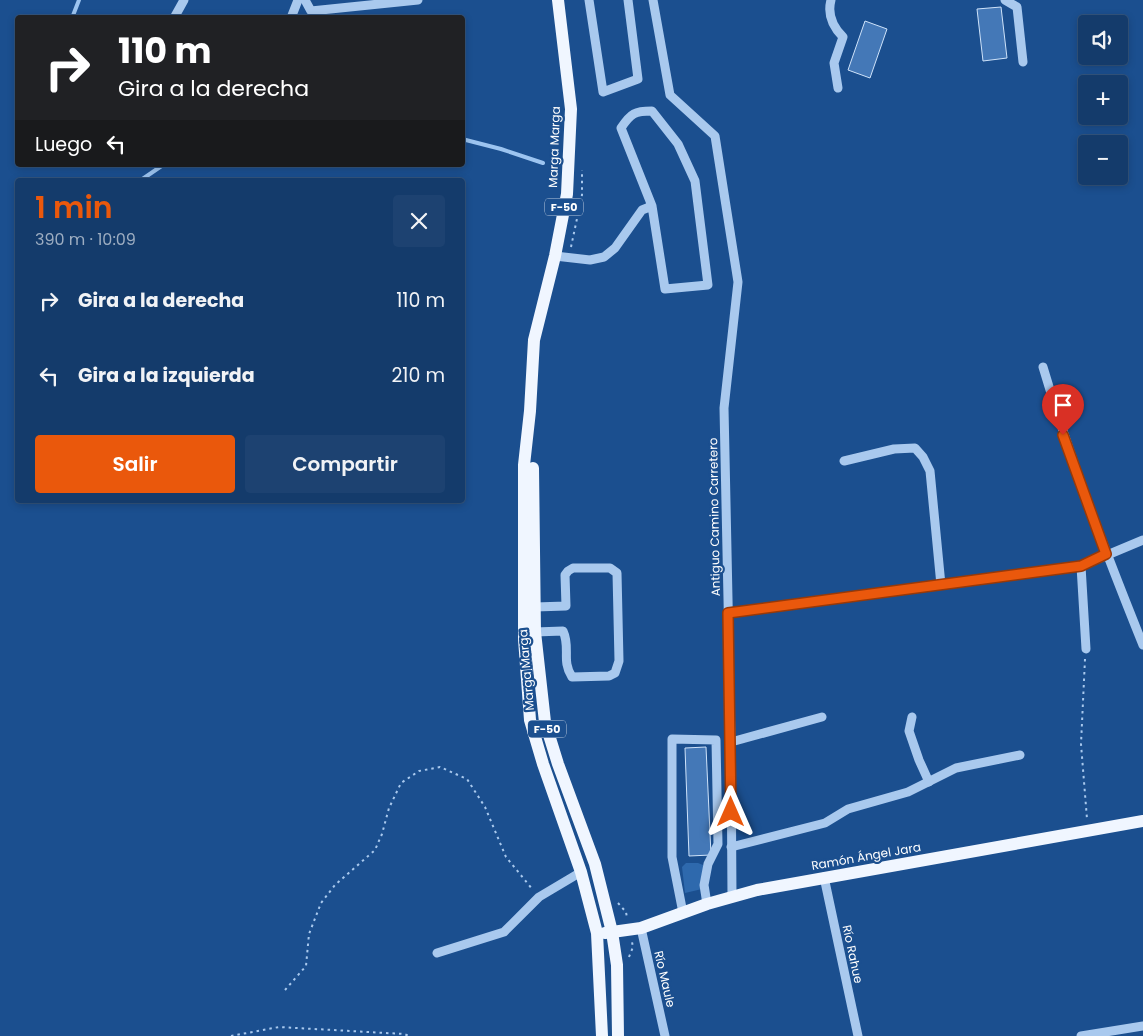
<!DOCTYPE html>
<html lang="es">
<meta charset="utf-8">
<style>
body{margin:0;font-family:Poppins,sans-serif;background:#1d4271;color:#f1f3f6;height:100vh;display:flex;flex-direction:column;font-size:19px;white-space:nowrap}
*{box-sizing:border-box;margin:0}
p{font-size:16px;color:#9dadc1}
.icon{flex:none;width:28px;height:28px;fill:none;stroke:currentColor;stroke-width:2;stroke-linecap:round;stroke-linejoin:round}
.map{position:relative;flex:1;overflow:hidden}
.details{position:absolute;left:15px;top:178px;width:450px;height:325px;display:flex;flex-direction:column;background:#143b6b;border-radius:5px;box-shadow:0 2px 8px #0003,0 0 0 1px #33557e}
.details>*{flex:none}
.banner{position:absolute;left:15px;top:15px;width:450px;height:152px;border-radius:5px;box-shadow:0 2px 8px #0003,0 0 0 1px #33557e;background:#202124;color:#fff;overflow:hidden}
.buttons{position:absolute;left:1078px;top:15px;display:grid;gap:10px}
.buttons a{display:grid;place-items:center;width:50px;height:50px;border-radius:5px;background:#143b6b;box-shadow:0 2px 8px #0003,0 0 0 1px #33557e;font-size:25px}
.pin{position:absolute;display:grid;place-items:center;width:42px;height:42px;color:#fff;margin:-51px -21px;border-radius:50% 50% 50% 0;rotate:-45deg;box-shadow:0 0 5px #0007}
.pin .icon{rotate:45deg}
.me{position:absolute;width:55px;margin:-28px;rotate:0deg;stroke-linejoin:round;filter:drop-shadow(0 0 4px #0008)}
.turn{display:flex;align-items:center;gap:18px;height:105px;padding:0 20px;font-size:22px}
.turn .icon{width:65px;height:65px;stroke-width:2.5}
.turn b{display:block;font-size:35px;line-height:42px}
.then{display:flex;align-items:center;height:48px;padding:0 20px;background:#0003;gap:10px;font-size:19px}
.round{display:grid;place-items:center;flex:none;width:52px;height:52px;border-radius:5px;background:#1d4271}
.head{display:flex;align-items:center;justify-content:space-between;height:85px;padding:0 20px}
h1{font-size:30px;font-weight:600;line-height:38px;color:#ea580c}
.primary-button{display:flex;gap:10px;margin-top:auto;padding:10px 20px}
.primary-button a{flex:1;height:58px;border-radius:5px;background:#ea580c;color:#fff;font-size:20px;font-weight:600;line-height:58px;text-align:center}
.primary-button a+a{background:#1d4271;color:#f1f3f6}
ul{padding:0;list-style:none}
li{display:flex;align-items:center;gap:15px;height:75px;padding:0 20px}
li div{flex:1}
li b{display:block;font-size:19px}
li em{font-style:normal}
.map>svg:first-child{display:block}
</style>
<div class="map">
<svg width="1143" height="1036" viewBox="0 0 1143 1036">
<rect width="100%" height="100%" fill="#1b4f8f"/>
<path fill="#2e69ad" d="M686 863H698L703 865C705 873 698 878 702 889L685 893 682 867Z"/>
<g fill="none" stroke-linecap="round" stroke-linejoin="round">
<g stroke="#9cc4f0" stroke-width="4">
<polyline points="72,18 79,0"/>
<polyline points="462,139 501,149 543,163"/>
<polyline points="141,180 163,165"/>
</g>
</g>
<g fill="#4478b7" stroke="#cfe3fa">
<polygon points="1001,7 1007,58 983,61 977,9"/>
<polygon points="865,21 887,29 870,78 848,70"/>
<polygon points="706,747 711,855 689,856 685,748"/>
</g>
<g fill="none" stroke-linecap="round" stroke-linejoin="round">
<g stroke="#a9c9ee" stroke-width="2" stroke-dasharray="2.5 4" stroke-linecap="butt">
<polyline points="571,247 582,195 582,170"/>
<polyline points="1085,659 1081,744 1087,819"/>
<polyline points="618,903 626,912 627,918"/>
<polyline points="629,957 633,947 632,942"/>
<polyline points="285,990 306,966 309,934 321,903 335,885 375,850 382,834 389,808 401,783 419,771 440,767 467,779 485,807 506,857 533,890"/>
<polyline points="231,1036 279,1027 404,1034 409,1036"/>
</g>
<g stroke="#a9c9ee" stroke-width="9">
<polyline points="305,0 311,11 418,0"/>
<polyline points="589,0 603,92 638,79 628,0"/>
<polyline points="653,0 670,95 715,136 738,282 724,408 731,742 732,896"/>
<path d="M831 0C827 15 833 27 843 37L834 63 838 88"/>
<polyline points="1005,0 1017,7 1023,62"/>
<polyline points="174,18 184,0"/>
<polyline points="291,18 298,0"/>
<path d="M555 256 590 260 604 257 615 248 642 210 652 206 665 289 708 285 695 181 678 144 652 111C635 111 631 113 621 128L652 206"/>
<path d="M1043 367C1071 462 1106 553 1143 645"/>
<polyline points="844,461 894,449 915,448 923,457 930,471 941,585"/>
<polyline points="1081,566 1086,649"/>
<polyline points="728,613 1081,566 1143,540"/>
<path d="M535 632 563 631C571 648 561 660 572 677L609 676 615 673 619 661 617 573 610 568H573L568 571 565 575 566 606 535 607"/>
<polyline points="912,717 909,731 919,760 929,782"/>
<polyline points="731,742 822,717"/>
<polyline points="731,847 825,823 848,809 908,792 956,768 1020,755"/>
<polyline points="824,877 858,1036"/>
<polyline points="683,913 672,857 672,739 716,740 718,844 708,864 704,885 707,904"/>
<polyline points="641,928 665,1036"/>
<polyline points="437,953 504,932 539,897 581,872"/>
<polyline points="1081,1036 1143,1026"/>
</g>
<g stroke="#f0f6ff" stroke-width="12">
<polyline points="558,0 571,109 567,194 555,256 534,340 530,411 524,465 524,639 530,720 543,764 581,872 597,933 602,1036"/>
<polyline points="533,468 535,632 545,722 558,764 595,864 612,932 617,965 618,1036"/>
<polyline points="605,933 641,928 707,904 757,890 1143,821"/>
</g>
</g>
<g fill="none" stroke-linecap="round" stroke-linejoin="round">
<g stroke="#983908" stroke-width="12">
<polyline id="route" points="731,812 728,613 1081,566 1106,554 1063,435"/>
</g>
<use href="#route" stroke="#ea580c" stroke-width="9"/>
</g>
<g text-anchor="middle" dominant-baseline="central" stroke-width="4.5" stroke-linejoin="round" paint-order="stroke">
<g fill="#1b4f8f" stroke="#bbcadd" stroke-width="1">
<rect x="545" y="198.5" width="38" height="17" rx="4"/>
<rect x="528" y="720.5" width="38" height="17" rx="4"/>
</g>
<g font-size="11" font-weight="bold" fill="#fff">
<text x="564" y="207">F-50</text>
<text x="547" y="729">F-50</text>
</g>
<g font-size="12" fill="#fff" stroke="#1b4f8f">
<text transform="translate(554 147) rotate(-88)">Marga Marga</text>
<text transform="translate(714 517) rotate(-91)">Antiguo Camino Carretero</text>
<text transform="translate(526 670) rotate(-95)">Marga Marga</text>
<text transform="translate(866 856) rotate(-10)">Ramón Ángel Jara</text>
<text transform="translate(853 954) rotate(78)">Río Rahue</text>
<text transform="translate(665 979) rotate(77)">Río Maule</text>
</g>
</g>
</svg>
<div class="buttons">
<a><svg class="icon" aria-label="sound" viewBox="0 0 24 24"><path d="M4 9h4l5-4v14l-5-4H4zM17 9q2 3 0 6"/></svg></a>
<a>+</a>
<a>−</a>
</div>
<div class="pin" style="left:1063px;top:435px;background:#d93025"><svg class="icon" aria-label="arrive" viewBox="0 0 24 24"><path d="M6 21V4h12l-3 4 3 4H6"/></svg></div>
<svg class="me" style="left:731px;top:812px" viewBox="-20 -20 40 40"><path d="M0-17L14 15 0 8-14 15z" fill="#ea580c" stroke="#fff" stroke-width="4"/></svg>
<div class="banner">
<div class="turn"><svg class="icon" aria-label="right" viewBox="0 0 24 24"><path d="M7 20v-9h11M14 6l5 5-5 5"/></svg><div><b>110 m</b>Gira a la derecha</div></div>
<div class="then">Luego<svg class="icon" aria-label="left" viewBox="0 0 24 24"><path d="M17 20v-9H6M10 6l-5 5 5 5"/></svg></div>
</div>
<section class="details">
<div class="head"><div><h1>1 min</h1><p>390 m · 10:09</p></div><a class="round"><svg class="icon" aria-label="close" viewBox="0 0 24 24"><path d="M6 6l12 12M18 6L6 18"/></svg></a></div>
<ul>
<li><svg class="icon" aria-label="right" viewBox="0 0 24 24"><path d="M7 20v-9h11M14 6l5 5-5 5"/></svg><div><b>Gira a la derecha</b></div><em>110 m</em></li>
<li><svg class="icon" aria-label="left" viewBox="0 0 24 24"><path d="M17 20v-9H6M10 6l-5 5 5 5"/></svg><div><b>Gira a la izquierda</b></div><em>210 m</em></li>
</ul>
<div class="primary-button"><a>Salir</a><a>Compartir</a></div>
</section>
</div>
